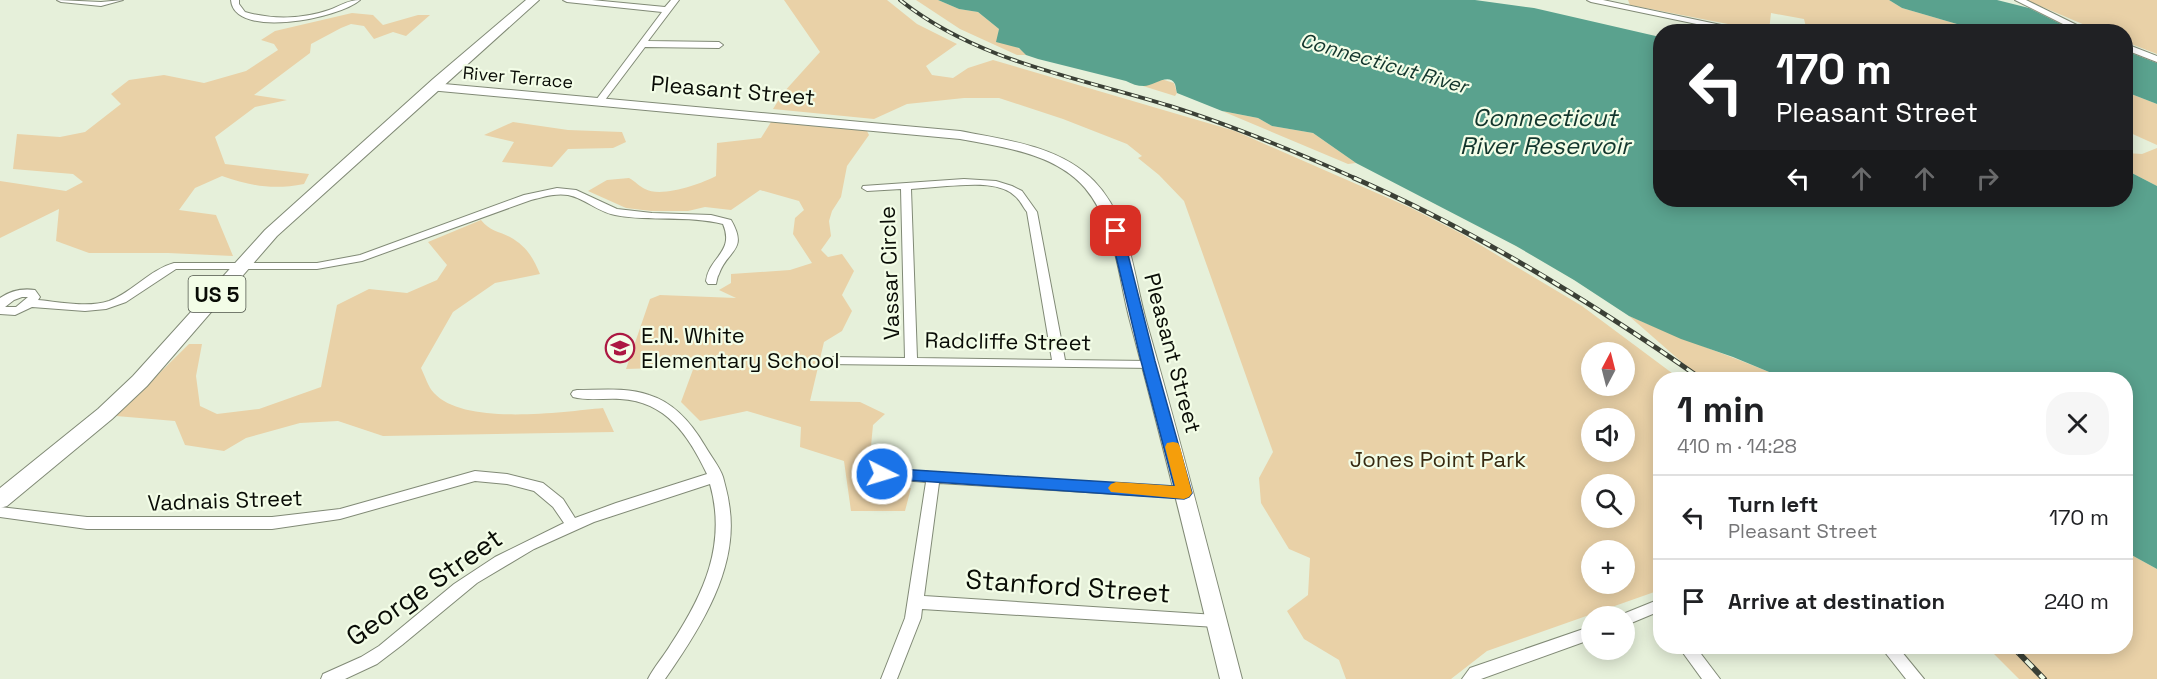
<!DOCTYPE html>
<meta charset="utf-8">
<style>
body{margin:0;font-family:"Space Grotesk",sans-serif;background:#f6f6f6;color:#202124;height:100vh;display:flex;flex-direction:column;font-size:22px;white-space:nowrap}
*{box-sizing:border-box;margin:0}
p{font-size:20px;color:#757577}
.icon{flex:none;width:33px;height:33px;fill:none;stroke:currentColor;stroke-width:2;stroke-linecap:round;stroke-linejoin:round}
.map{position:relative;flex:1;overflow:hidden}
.panel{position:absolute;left:1653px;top:372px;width:480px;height:282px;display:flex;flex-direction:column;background:#fff;border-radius:24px;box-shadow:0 3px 15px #0003}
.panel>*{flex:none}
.banner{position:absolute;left:1653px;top:24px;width:480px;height:183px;border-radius:24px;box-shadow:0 3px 15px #0003;background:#202124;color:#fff;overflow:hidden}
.needle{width:39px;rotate:7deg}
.fabs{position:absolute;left:1581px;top:342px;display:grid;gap:12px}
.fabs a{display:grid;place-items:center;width:54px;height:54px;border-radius:50%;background:#fff;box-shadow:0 3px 15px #0003;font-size:30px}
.pin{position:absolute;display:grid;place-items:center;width:51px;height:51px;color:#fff;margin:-26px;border-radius:12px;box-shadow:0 3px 9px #0006}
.me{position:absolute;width:66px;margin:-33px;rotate:95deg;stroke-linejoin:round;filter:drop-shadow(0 0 4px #0008)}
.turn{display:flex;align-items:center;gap:21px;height:126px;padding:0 24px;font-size:27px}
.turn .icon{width:78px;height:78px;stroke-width:2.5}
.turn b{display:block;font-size:42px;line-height:51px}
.lanes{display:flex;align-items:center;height:57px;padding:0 24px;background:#0003;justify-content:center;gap:30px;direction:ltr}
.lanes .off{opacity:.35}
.round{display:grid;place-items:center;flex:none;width:63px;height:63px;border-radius:24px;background:#f6f6f6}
.head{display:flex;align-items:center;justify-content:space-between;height:102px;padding:0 24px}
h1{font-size:36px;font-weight:700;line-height:45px}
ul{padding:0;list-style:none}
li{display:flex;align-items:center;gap:18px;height:84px;padding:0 24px;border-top:2px solid #e0e0e0}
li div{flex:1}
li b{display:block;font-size:22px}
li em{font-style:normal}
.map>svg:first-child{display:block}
</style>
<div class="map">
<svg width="2157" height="679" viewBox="0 0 2157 679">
<rect width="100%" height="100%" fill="#e6f0da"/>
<g fill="#e9d1a7" fill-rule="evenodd">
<path d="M784 0H887L917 24 957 44 926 66 932 75 953 78 968 68 993 60 1235 131 1411 208 1462 234 1582 306 1680 379 1660 380V590L1487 651 1451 679H1346L1339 660 1304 639 1287 611 1308 595 1310 558 1289 549 1261 503 1259 478 1273 452 1184 201 1159 175 1138 158 1142 156 1127 144 1063 119 999 98H964L907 104 874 119 773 109 783 93 820 52ZM1592 352H1624V386H1592ZM1592 418H1624V452H1592ZM1592 484H1624V518H1592ZM1592 550H1624V584H1592Z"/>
<path d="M916 0H938L959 9 978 12 999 29 998 36C1009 47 1017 44 1026 55H1017L960 29Z"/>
<polygon points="1628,0 1889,0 1902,8 1981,31 1807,31 1804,19 1771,13 1769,31 1764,31 1630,5"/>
<polygon points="2026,0 2157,0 2157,54 2126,42 2126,32 2099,31"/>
<path d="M352 13 373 15 383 25 418 15H430L406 36 393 32 374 39 364 26 351 24 341 28 311 44 310 53 254 95 287 100 255 107 215 137 225 164 309 174 304 184C273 190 251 186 222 176L195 188 179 210 216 215 233 256 168 253H89L56 241 59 209 0 238V181L66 191 83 182 73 174 13 169 17 134 60 137 85 132 121 104 111 94 129 80 164 75 204 83 246 71 278 50 274 44 261 40 275 31Z"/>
<polygon points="1161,79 1174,83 1177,93 1175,96 1143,86"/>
<polygon points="2126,92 2157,104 2157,145 2126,131"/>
<polygon points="1222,111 1258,118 1272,126 1313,133 1356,163 1348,164"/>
<polygon points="513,122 568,130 622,132 626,142 613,148 568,149 552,167 502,162 514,142 484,135"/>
<path d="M771 122 867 131 869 135 847 166 841 197 832 211 829 221 831 236 821 250 828 257 842 254 854 271 842 295 852 311 842 331 824 342 810 401 860 402 885 414 873 425 869 467 871 483 911 488 905 511H851L844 461 800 447 801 427 747 411 700 421 681 402 698 356 658 368 626 369 650 299 660 295 736 298 719 290 731 283V274L790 270 812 263 793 234 795 218 804 210 799 201 760 190 731 210 705 207 688 211H651L626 208 588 191 607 180 629 178C635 181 640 187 645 189 661 198 701 184 716 176L717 143 761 138Z"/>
<polygon points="2157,148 2157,186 2126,170 2126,153 2142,154"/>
<path d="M481 220C490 231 498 231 510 237 526 246 533 257 540 274L495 283 453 312 421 368C425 376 428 387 434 393 464 426 561 412 603 408L614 432 383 436 338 421 300 423 246 438 224 451 185 445 175 421 116 416 189 344H202L196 376 200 406 217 414 259 409 321 387 337 305 369 289 407 293 437 280 447 265 428 242Z"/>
<path d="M1629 316C1681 339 1734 357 1786 379H1701Z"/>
<polygon points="2126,552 2157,569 2157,679 2019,679 1987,647 2126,646"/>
</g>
<g fill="#5aa28e">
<path d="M938 0H1475L1534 8 1660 37V200H2126V170L2157 186V569L2126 552V380L1786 379 1733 357 1681 339 1629 316 1574 280 1516 246 1356 163 1313 133 1272 126 1258 118 1222 111 1177 93C1176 90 1176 87 1175 84 1169 72 1153 86 1144 86 1137 86 1132 84 1126 81L1038 59 1026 55 1019 48 996 42 999 29 978 12 959 9Z"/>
<polygon points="1889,0 1997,0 2029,8 2075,31 1981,31 1902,8"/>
<polygon points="2126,51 2157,63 2157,104 2126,92"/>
</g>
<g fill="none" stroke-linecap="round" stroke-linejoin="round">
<g stroke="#818a76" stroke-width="2">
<g id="street">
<polygon points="57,0 101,2 123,0 101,6 61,2"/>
<path d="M231 0H239V4L245 12C272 20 303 19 329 10 340 6 348 0 360 0 340 18 234 40 231 0Z"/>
<polygon points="563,0 592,0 665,7 671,0 679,0 648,41 719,42 723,45 719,48 645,47 602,104 596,104 596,100 662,12 567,2"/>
<polygon points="1587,0 1603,0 1754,32 1735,32 1591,2"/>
<polygon points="2015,0 2026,0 2091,32 2079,32"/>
<polygon points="2126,44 2157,56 2157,62 2126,50"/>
<path d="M964 179 996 181 1012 186 1022 191 1037 212 1065 360 1149 361 1155 365 1153 368 826 364 824 361 826 358 830 357 905 358 901 189 867 191 862 188 863 186ZM947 186C968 185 999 181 1015 196 1020 200 1023 207 1027 212L1052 360 917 358 911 189Z"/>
<path d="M557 188 576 190 617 209 652 213 711 215 731 220C749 251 727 250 719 274 717 277 717 280 716 284H708L706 281C709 257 735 252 723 224 688 215 650 222 615 215 598 212 584 198 568 195 555 193 543 197 531 200L362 261 317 269H176L126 302 106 309 85 311 32 307 15 315 0 314V298C10 291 22 288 35 290L40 297 38 300C60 302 88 308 109 301 133 292 149 270 174 263H317L360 255 524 195ZM22 297H28L16 307H5L14 300Z"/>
<path d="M577 390C601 390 626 387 649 395 675 403 692 424 705 446 710 455 720 467 723 477 725 485 728 495 729 504 740 567 700 629 665 679H648C654 667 664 656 671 644 704 594 727 544 710 484L594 522 534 549 477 583 402 645 377 664 345 679H321L323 674 361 657 379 646 454 584 495 557 564 523 553 507 534 491 507 484 475 481 340 519 272 529H87L0 517V507L87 517H272L340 509 475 471 507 474 543 483 563 499 575 518 616 503 707 474C689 436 666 401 620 399 605 398 587 401 573 397L571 394 573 391Z"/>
<polygon points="882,469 1189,489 1191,493 1189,497 1184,498 939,483 924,596 1216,615 1221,616 1224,621 1221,626 1216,627 922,609 921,618 897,679 881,679 905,618 926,482 877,478 875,474 877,470"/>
<polygon points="1660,599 1660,611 1624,626 1624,616 1618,616"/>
<polygon points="1592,626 1592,639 1481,679 1462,679 1470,668"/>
<polygon points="1678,646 1695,646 1720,679 1702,679"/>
<polygon points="1880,646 1897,646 1924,679 1906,679"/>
</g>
</g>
<g stroke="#818a76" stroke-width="2">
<path id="secondary" d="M433 83 960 131C1006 140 1060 146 1094 181 1131 219 1133 276 1147 324 1181 442 1211 560 1242 679H1220C1191 559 1162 440 1130 321 1118 276 1116 225 1085 188 1055 153 1002 147 960 139L429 90 427 87Z"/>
</g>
<g stroke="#818a76" stroke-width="2">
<polygon id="primary" points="526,0 539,0 277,236 147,386 112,419 7,506 0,508 0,488 98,409 133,376 265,230 433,79"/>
</g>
<use href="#street" fill="#fff" fill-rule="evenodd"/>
<use href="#secondary" fill="#fff" fill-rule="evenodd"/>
<use href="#primary" fill="#fff" fill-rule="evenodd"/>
<g stroke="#3b4036" stroke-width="4">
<path id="rail-far2" d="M900 0C978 62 1077 77 1170 106 1234 126 1296 152 1357 179"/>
</g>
<g stroke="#3b4036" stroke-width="5">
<path id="rail-far1" d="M1354 178C1478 232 1593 303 1703 380"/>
</g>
<g stroke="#3b4036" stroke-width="6">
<polyline id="rail" points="2012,646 2044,679"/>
</g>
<use href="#rail-far2" stroke="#f3fde7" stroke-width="2" stroke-dasharray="7" stroke-linecap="butt"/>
<use href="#rail-far1" stroke="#f3fde7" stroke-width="3" stroke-dasharray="8" stroke-linecap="butt"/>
<use href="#rail" stroke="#f3fde7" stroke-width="4" stroke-dasharray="10" stroke-linecap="butt"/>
</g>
<polygon fill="#1a73e8" stroke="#114b97" stroke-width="1.5" points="1116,227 1122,231 1155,361 1192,493 1189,497 1184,499 876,478 874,474 876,470 882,468 1174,486 1141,361 1110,231"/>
<polygon fill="#f59e0b" points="1173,442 1178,443 1180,447 1192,493 1189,497 1184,499 1111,492 1108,488 1111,484 1116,482 1175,486 1165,447 1167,443"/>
<defs>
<g id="school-ring" transform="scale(1.5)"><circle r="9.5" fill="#f3fde7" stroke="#ac1842" stroke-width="1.5"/><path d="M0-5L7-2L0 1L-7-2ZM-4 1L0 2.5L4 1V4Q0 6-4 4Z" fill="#ac1842"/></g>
</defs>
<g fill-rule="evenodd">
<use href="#school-ring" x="620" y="348"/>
</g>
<g text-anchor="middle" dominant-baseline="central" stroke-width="4.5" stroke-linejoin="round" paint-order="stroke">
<g font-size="18" fill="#090c06" stroke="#f3fde7">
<text transform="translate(518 77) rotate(5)">River Terrace</text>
</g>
<g font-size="20" font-style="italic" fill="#12352c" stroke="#f3fde7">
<text transform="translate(1384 63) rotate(16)">Connecticut River</text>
</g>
<rect fill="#f3fde7" stroke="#4f544a" stroke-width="1.5" x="188.5" y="276" width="57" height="36" rx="4.5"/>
<g font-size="21" font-weight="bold" fill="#090c06">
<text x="217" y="294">US 5</text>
</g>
<g font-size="22" fill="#090c06" stroke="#f3fde7">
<text transform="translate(733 90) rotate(5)">Pleasant Street</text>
<text transform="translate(889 273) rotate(-92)">Vassar Circle</text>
<text transform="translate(1008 341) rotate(1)">Radcliffe Street</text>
<text transform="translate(1173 353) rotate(75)">Pleasant Street</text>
<text transform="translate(225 500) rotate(-2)">Vadnais Street</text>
</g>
<g font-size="22" fill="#090c06" stroke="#f3fde7" text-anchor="start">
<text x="641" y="335">E.N. White<tspan x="641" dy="25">Elementary School</tspan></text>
</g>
<g font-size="22" fill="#362910" stroke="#f3fde7">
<text x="1438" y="459">Jones Point Park</text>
</g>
<g font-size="24" font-style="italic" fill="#12352c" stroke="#f3fde7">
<text x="1545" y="117">Connecticut<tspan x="1545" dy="28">River Reservoir</tspan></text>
</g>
<g font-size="27" fill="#090c06" stroke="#f3fde7">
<text transform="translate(1068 586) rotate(4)">Stanford Street</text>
<text transform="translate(424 587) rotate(-35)">George Street</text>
</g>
</g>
</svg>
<div class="fabs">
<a><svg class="needle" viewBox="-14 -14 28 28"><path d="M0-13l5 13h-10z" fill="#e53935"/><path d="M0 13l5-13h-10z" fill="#757577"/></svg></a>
<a><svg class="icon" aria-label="sound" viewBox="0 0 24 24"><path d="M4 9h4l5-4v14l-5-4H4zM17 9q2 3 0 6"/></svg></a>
<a><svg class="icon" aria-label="search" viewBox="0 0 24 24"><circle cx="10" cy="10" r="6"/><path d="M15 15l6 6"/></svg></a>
<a>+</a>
<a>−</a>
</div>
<div class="pin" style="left:1116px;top:231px;background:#d93025"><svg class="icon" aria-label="arrive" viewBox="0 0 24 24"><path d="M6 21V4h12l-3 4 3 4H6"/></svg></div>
<svg class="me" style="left:882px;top:474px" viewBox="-20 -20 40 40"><circle r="17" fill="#1a73e8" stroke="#fff" stroke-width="3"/><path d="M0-11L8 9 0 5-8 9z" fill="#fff"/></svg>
<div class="banner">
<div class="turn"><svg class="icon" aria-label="left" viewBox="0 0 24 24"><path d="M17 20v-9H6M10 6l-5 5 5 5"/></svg><div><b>170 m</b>Pleasant Street</div></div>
<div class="lanes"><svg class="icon" aria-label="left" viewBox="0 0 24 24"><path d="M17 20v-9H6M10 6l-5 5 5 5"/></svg><svg class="icon off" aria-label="ahead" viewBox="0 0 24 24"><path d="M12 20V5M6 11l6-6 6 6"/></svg><svg class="icon off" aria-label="ahead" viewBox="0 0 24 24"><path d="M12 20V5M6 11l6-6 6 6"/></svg><svg class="icon off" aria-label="right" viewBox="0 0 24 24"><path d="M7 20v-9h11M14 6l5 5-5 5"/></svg></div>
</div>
<section class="panel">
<div class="head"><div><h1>1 min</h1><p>410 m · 14:28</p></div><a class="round"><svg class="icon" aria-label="close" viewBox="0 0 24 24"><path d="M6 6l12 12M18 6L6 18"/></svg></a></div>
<ul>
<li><svg class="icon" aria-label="left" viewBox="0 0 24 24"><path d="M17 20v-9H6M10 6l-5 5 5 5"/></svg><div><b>Turn left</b><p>Pleasant Street</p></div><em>170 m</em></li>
<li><svg class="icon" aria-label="arrive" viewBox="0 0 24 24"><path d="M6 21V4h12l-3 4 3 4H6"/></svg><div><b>Arrive at destination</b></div><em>240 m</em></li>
</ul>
</section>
</div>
